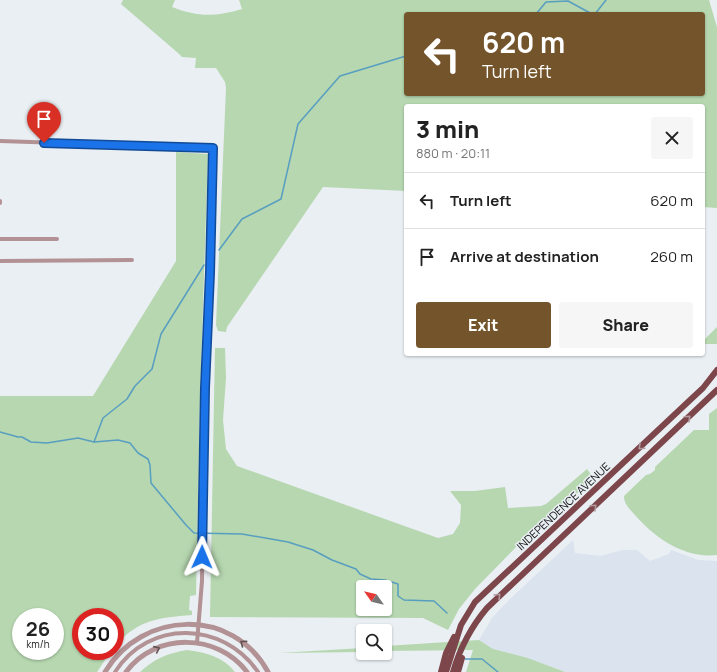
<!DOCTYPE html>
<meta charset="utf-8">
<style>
body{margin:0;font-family:Manrope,sans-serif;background:#f6f6f6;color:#222;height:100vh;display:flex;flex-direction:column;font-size:15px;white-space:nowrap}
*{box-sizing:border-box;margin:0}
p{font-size:13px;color:#767676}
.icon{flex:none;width:22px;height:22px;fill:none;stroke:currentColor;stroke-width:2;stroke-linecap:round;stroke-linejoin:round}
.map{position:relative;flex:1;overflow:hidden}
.drawer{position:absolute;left:404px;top:104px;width:301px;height:252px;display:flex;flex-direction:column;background:#fff;border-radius:4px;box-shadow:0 1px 3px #0004}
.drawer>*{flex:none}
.hud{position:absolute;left:404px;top:12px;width:301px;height:84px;border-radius:4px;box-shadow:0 1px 3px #0004;background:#74542a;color:#fff;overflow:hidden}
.needle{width:26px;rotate:304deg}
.tools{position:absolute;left:356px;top:580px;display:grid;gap:8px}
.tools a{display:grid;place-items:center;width:36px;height:36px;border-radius:4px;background:#fff;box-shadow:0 1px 3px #0004;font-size:20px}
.speed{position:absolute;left:12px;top:608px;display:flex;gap:8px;font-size:20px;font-weight:700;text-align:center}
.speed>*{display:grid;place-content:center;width:52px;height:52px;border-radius:50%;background:#fff;box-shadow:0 1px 3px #0004;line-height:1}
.speed small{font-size:10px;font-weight:400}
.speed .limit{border:6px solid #d22;background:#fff;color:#111}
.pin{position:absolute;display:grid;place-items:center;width:34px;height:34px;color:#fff;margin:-41px -17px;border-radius:50% 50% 50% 0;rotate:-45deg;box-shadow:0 0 4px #0007}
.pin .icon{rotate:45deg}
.me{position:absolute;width:44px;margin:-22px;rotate:1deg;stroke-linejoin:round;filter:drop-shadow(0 0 3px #0008)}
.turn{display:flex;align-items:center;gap:14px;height:84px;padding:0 12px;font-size:18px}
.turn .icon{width:52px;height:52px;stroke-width:2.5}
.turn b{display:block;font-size:28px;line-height:34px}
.round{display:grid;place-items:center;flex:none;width:42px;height:42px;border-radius:4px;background:#f6f6f6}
.overview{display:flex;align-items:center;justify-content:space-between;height:68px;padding:0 12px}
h1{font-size:24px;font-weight:800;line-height:30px}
.primary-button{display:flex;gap:8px;margin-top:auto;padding:8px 12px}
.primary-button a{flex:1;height:46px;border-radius:4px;background:#74542a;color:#fff;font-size:16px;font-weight:800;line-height:46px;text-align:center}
.primary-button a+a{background:#f6f6f6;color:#222}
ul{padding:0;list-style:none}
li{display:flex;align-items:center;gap:12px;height:56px;padding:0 12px;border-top:1px solid #e0e0e0}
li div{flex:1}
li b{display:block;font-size:15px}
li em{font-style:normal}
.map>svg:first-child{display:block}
</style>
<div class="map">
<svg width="717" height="672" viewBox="0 0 717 672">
<rect width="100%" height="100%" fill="#eaeff3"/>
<polygon fill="#dae3ee" points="573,540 575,553 600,556 623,550 637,550 650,561 669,554 671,550 698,560 717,561 717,672 565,672 528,658 493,649 479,640 492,618 508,601"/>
<g fill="#b6d7b0" fill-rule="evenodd">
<path d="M123 0H175L172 7C197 17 216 17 242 9L239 0H709L717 27V208L703 207V106H406V191L323 187 227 327 226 332 218 331 216 325 226 88 225 82 216 68H195L196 58 182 57 178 53 121 4ZM406 14H703V94H406Z"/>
<path d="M176 152 208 154 200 399 196 595 190 596 189 610 192 611V615C158 618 139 619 115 646V617H81V651H111L97 672H0V396H93L176 261ZM21 617H55V651H21Z"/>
<polygon points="717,327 717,344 703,344 703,341"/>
<path d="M215 348H225L226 378 223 420 226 449 237 466 438 538 453 534 460 523 461 505 450 491H475L505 487 508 508 541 506 546 504 587 469 594 479 526 537 475 589 459 609 448 630 423 618 210 617ZM363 587H385V609H363Z"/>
<path d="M717 408V555C684 559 654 537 634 514 629 508 624 504 624 496L646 475 650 474 655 470V467L694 430H709V414Z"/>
<polygon points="479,640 493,649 528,658 565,672 466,672 473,650 385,651 385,646"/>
<polygon points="363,648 363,652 279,653"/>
<path d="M187 650C206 652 223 657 235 672H140C154 659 168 653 187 650Z"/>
</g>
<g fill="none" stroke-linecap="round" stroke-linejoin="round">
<g stroke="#589ec0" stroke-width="1.5">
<polyline points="536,14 546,2 568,1 592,14"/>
<polyline points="595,14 606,0"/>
<polyline points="219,250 242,219 281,199 298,124 340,76 406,56"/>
<polyline points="0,432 18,437 22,437 31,442 47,443 78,438 94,442 118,440 130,443 138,453 148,459 150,465 151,483 186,525 194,533 242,534 288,542 313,550 332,560 356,569 360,574 371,579 385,580 398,584 398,596 404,600 434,601 447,613"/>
<polyline points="94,442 103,418 127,399 135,386 152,369 161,334 204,265"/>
<polyline points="465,659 482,659 498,672"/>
</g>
<g stroke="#b29294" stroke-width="4">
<polyline points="0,141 213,148 204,403 202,581 197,643"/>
<polyline points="0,201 0,203"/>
<polyline points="0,239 57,239"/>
<polyline points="0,261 132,260"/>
<path d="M115 672C149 619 223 621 258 672"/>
</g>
<g stroke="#b29294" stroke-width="5">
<path d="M105 672C142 610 233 607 268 672"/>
<path d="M126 672C155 632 218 633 247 672"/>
</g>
<g stroke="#7c464b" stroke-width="6">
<polyline points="441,672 446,653 454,637"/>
<polyline points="446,672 461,625 475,602 688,402 703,388 717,370"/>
<path d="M453 672C460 648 471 627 487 608L717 390"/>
<polyline points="458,672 462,658"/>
</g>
</g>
<defs><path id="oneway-chevron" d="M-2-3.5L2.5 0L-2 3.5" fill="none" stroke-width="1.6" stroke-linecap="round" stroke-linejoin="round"/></defs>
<g stroke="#b39a9f">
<use href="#oneway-chevron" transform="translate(688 418) rotate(-43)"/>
<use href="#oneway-chevron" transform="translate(641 447) rotate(137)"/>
<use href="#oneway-chevron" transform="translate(594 507) rotate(-43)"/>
<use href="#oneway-chevron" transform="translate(498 596) rotate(-45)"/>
</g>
<g stroke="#625254">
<use href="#oneway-chevron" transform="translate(243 643) rotate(-143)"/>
<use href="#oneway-chevron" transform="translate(157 649) rotate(-24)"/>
</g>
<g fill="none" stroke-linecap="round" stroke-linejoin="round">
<g stroke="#114b97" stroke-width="10">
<polyline id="route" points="44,143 213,148 210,273 205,388 202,557"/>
</g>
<use href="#route" stroke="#1a73e8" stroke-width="7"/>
</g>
<g text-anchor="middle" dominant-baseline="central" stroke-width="3" stroke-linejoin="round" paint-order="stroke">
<g font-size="11" fill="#121315" stroke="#eaeff3">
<text transform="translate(563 506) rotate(-43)">INDEPENDENCE AVENUE</text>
</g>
</g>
</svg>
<div class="tools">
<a><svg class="needle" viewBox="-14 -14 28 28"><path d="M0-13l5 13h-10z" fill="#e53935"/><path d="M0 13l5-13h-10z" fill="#767676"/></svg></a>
<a><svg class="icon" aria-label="search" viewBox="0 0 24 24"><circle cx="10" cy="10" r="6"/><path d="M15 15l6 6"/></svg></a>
</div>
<div class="speed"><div>26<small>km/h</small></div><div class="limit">30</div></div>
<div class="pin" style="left:44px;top:143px;background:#d93025"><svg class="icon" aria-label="arrive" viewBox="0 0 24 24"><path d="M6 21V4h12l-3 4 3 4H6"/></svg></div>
<svg class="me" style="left:202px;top:557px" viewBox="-20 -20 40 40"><path d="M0-17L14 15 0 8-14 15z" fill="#1a73e8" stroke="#fff" stroke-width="4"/></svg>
<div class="hud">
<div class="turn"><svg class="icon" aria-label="left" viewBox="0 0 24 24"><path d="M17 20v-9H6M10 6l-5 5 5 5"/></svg><div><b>620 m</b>Turn left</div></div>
</div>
<section class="drawer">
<div class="overview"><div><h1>3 min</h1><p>880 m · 20:11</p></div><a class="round"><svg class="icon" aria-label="close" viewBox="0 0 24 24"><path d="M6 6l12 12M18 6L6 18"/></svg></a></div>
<ul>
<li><svg class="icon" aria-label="left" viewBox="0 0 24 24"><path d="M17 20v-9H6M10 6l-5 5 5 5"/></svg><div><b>Turn left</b></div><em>620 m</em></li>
<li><svg class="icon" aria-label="arrive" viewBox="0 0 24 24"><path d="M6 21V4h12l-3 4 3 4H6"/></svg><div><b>Arrive at destination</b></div><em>260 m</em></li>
</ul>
<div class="primary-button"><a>Exit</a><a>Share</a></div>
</section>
</div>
